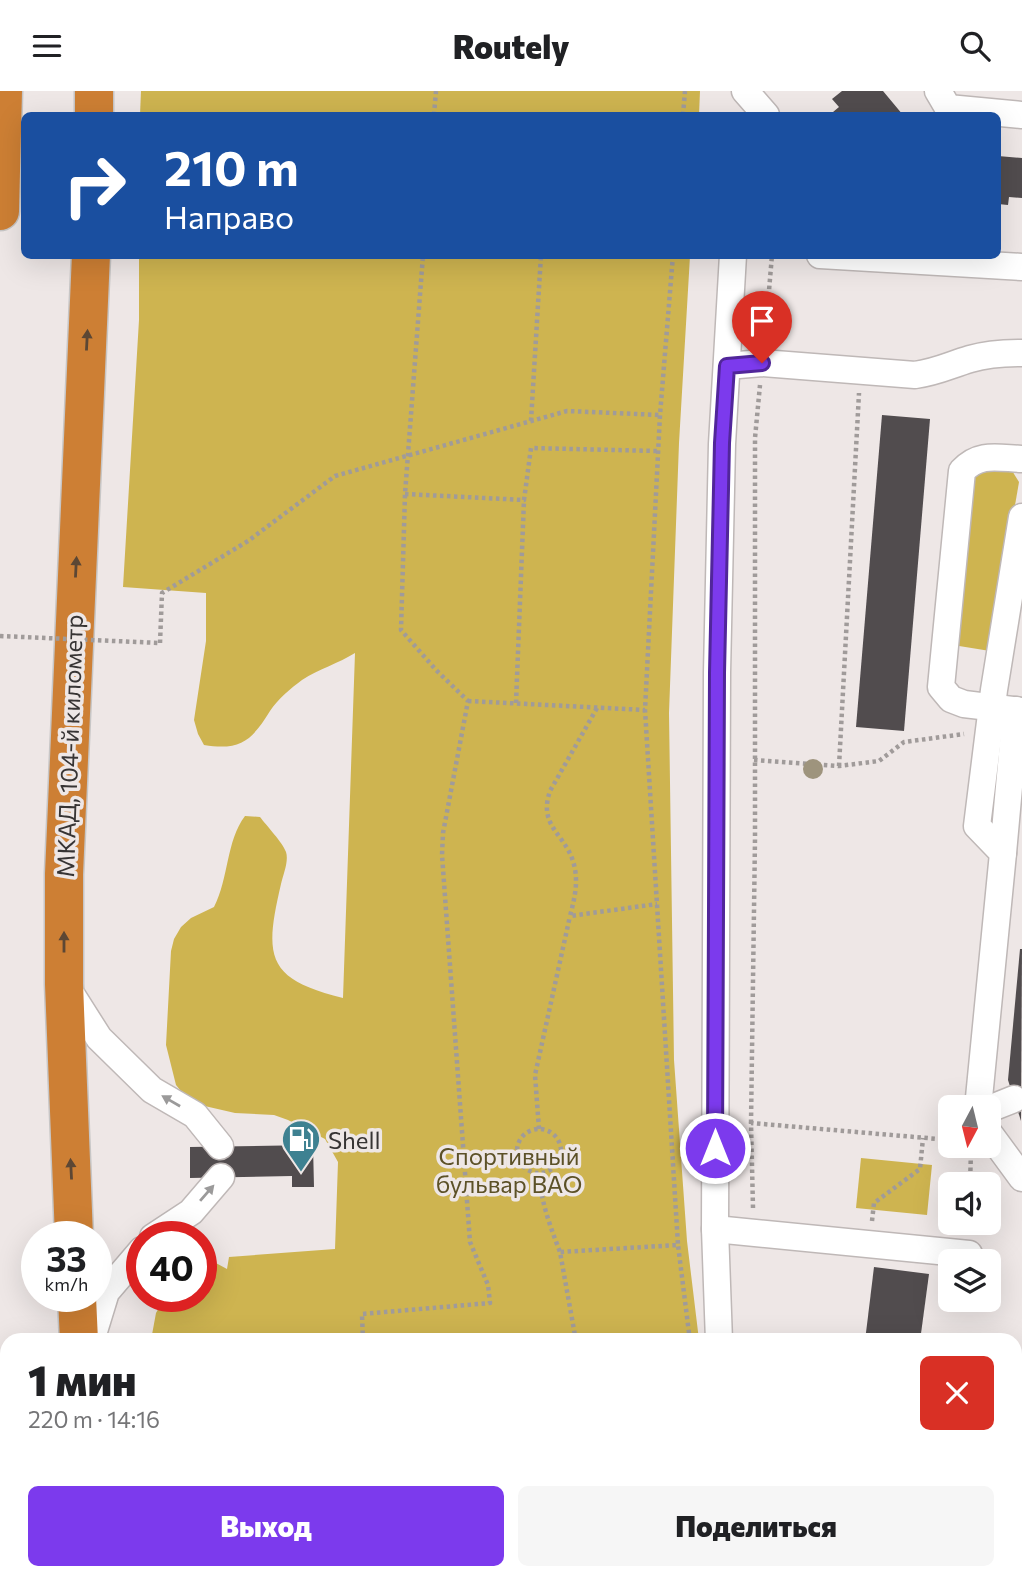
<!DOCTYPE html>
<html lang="ru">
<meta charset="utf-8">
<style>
body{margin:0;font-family:Commissioner,sans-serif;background:#f6f6f6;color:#202124;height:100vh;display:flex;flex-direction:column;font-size:26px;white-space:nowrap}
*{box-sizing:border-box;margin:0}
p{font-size:23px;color:#757577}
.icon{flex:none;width:38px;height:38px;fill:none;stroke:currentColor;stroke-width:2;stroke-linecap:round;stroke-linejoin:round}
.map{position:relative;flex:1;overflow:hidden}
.details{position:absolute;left:0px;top:1242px;width:1022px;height:247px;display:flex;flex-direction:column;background:#fff;border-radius:21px 21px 0 0;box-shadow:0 7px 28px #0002}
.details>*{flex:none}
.banner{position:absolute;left:21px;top:21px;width:980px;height:147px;border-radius:10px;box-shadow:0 7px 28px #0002;background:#1a4fa0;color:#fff;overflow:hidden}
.needle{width:46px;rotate:187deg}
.buttons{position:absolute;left:938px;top:1004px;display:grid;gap:14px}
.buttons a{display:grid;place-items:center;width:63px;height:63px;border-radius:10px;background:#fff;box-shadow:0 7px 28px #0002;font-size:35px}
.speed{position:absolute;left:21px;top:1130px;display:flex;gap:14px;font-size:35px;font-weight:700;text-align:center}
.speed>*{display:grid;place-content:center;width:91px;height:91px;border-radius:50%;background:#fff;box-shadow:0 7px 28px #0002;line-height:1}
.speed small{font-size:18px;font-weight:400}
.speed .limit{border:10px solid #d22;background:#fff;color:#111}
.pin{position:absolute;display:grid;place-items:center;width:60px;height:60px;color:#fff;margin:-72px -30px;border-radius:50% 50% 50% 0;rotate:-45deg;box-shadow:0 0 7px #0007}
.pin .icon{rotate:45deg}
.me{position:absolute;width:77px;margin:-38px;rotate:0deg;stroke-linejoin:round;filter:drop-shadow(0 0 5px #0008)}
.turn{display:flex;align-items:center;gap:24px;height:147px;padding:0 28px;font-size:32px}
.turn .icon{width:91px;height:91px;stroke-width:2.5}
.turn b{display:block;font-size:49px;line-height:60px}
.round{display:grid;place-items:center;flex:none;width:74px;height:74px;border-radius:10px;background:#f6f6f6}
.headline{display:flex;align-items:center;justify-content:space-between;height:119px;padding:0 28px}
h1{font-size:42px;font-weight:800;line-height:52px}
.primary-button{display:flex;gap:14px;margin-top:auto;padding:14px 28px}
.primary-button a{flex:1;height:80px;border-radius:10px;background:#7c3aed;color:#fff;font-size:28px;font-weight:800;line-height:80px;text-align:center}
.primary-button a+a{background:#f6f6f6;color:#202124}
header{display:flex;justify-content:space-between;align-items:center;height:91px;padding:0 28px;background:#fff;font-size:32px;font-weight:800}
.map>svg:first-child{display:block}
</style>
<header><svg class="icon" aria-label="menu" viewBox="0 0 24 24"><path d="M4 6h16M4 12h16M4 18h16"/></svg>Routely<svg class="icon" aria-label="search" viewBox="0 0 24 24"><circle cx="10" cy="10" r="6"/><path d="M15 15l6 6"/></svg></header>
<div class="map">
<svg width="1022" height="1489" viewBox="0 0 1022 1489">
<rect width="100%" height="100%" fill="#eee7e6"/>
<g fill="#ceb450">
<polygon points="141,0 700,0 699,24 140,24"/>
<path d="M139 165H690L679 352 669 622 674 969 687 1150 699 1249H151L156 1222 165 1206H201V1170L214 1171 227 1178 229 1166 335 1158 338 1071 325 1048 288 1029 274 1024 235 1022 196 1013 185 1005 176 994 166 954 171 860 174 848 181 836 191 827 214 816C229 787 226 750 245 725L260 726C266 734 283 752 286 761 289 770 283 784 281 793 264 866 266 888 343 907L355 562C339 572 319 578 302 589 291 597 278 608 270 620 252 649 241 660 204 654L198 643 194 629 206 550V502L123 496 139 229Z"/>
<polygon points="977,378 1011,378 1019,391 990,560 953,554 969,385"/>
<polygon points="861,1067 932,1074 927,1124 856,1117"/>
<polygon points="1015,1299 1022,1300 1022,1368 1015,1367"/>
<polygon points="165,1482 287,1482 288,1489 165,1489"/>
<polygon points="391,1482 727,1482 728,1489 435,1489"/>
</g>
<g fill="#514c4e">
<polygon points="842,0 883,0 903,24 836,24 833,21 839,16 832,8"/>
<polygon points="998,65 1022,67 1022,107 1009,106 1008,114 998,113"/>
<polygon points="882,324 930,328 904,640 856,636"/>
<polygon points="1020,858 1022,858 1021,1030 1008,989"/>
<polygon points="313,1054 314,1096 292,1096 292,1085 190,1087 190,1056"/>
<polygon points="874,1176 929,1183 920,1250 865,1250"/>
</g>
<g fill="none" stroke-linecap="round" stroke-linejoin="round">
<g stroke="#bfb8b7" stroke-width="29">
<g id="minor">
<polyline points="745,0 766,24"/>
<polyline points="938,0 948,17 1022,24"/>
<polyline points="820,164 1022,176"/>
<path d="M727 275 762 272 915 284C937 281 950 274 970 268 987 263 1005 262 1022 262"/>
<path d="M1022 368C998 367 979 361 962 380L941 596 951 608 964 613 1022 620"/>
<polyline points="1003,762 1016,619"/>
<polyline points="66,895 99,947 152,999 195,1024 220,1055"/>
<polyline points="978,1017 1003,762 977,735 994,599 1022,426"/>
<polyline points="989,1018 1014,1008"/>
<polyline points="989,1042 1022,1087"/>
<polyline points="715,1138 969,1163"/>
<polyline points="153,1146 191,1121 221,1086"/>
<polyline points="91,1250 106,1201 142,1159"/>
<polyline points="719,1250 715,1138 717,582 722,353 733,164"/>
<polyline points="347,1482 348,1489"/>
<polyline points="706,1482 862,1489"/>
<polyline points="649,1489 650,1482"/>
</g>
</g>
<g stroke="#c7c6c6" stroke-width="41">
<g id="highway">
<polyline points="94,24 94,0"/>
<polyline points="0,120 3,0"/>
<polyline points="74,1146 64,893 64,783 91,164"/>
<polyline points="77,1206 79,1250"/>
<polyline points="0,1290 7,1357"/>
<polyline points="21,1482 21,1489"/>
<polyline points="102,1482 103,1489"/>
</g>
</g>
<g stroke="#a09b9a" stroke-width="4.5" stroke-dasharray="3.5 3.5" stroke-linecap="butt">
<polyline points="434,24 436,0"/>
<polyline points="683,24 685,0"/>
<polyline points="673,164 660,324 645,619 678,1154"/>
<polyline points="765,247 772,164"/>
<polyline points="531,330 541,164"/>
<polyline points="405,403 524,409 531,357 658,360"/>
<polyline points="160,552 162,502 248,450 335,385 567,320 660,324"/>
<polyline points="468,610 645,619"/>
<polyline points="516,612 524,409"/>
<path d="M597 617 550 700C538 735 564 742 573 770 579 789 575 806 570 825L657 813"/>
<polyline points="754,669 839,675 879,670 904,651 964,643"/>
<polyline points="839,675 859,302"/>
<polyline points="751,1032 755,748 755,347 760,294"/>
<circle cx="539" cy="1060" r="22"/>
<polyline points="539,1038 535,984 570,825"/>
<path d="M539 1083C541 1111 550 1135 560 1161"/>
<polyline points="970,1094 971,1060"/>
<polyline points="753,1117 751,1032 950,1049"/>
<polyline points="872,1130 874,1112 920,1078 923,1047"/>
<polyline points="363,1250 362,1223 490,1212 488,1194 470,1151 442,764 443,742 468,610 436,579 401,539 405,403 423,164"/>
<polyline points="576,1250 560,1161 678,1154 690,1250"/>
<polyline points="1015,1392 1022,1392"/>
<polyline points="255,1482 256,1489"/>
</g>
<use href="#minor" stroke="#fff" stroke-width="26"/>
<use href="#highway" stroke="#cd7f34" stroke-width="38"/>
<polyline stroke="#a09b9a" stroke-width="4.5" stroke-dasharray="3.5 3.5" stroke-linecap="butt" points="0,545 160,552"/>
</g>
<circle fill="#9e947d" cx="813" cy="678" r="10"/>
<defs><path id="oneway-solid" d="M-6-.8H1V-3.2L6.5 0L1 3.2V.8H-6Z" transform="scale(1.75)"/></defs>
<g fill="#5c4734">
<use href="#oneway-solid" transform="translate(87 249) rotate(-87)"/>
<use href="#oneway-solid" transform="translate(76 476) rotate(-87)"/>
<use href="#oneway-solid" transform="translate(64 851) rotate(-90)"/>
<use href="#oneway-solid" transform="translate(71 1078) rotate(-93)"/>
</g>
<g fill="#9b9a9a">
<use href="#oneway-solid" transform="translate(171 1010) rotate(-150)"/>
<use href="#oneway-solid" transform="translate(207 1102) rotate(-49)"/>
</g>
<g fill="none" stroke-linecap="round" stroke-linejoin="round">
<g stroke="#51269a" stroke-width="18">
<polyline id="route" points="715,1057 717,582 722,352 727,275 762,272"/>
</g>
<use href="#route" stroke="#7c3aed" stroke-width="12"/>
</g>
<defs>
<g id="fuel-pin" transform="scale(2.0125)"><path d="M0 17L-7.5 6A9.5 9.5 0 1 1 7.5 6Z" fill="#3e8191" stroke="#eee7e6"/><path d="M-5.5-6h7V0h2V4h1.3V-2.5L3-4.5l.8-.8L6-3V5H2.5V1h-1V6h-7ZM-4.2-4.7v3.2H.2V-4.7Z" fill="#fff"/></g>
</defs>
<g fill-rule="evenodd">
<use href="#fuel-pin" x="301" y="1048"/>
</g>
<g text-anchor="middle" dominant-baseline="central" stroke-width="7" stroke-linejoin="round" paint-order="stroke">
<g font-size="24" fill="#373434" stroke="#eee7e6">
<text transform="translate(69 655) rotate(-88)">МКАД, 104-й километр</text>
</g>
<g font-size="24" fill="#373434" stroke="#eee7e6" text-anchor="start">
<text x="328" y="1048">Shell</text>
</g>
<g font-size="24" fill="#5c5127" stroke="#eee7e6">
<text x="509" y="1064">Спортивный<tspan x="509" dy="28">бульвар ВАО</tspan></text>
</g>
</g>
</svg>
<div class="buttons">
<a><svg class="needle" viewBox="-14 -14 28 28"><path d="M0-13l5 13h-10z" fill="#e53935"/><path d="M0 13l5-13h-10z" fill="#757577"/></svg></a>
<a><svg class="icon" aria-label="sound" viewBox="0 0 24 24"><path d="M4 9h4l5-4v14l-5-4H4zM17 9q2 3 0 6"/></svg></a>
<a><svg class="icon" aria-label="layers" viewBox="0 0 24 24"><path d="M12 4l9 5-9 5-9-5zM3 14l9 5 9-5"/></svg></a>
</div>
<div class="speed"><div>33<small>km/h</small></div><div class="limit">40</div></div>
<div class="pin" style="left:762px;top:272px;background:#d93025"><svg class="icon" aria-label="arrive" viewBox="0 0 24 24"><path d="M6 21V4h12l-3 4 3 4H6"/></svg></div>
<svg class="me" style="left:715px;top:1057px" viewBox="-20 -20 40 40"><circle r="17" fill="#7c3aed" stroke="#fff" stroke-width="3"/><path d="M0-11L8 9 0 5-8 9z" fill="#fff"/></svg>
<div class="banner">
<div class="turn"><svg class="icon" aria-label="right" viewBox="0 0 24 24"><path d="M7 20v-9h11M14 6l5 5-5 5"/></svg><div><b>210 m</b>Направо</div></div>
</div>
<section class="details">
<div class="headline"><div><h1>1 мин</h1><p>220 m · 14:16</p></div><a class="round" style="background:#d93025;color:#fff"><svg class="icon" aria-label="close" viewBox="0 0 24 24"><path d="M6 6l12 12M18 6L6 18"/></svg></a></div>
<div class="primary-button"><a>Выход</a><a>Поделиться</a></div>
</section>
</div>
